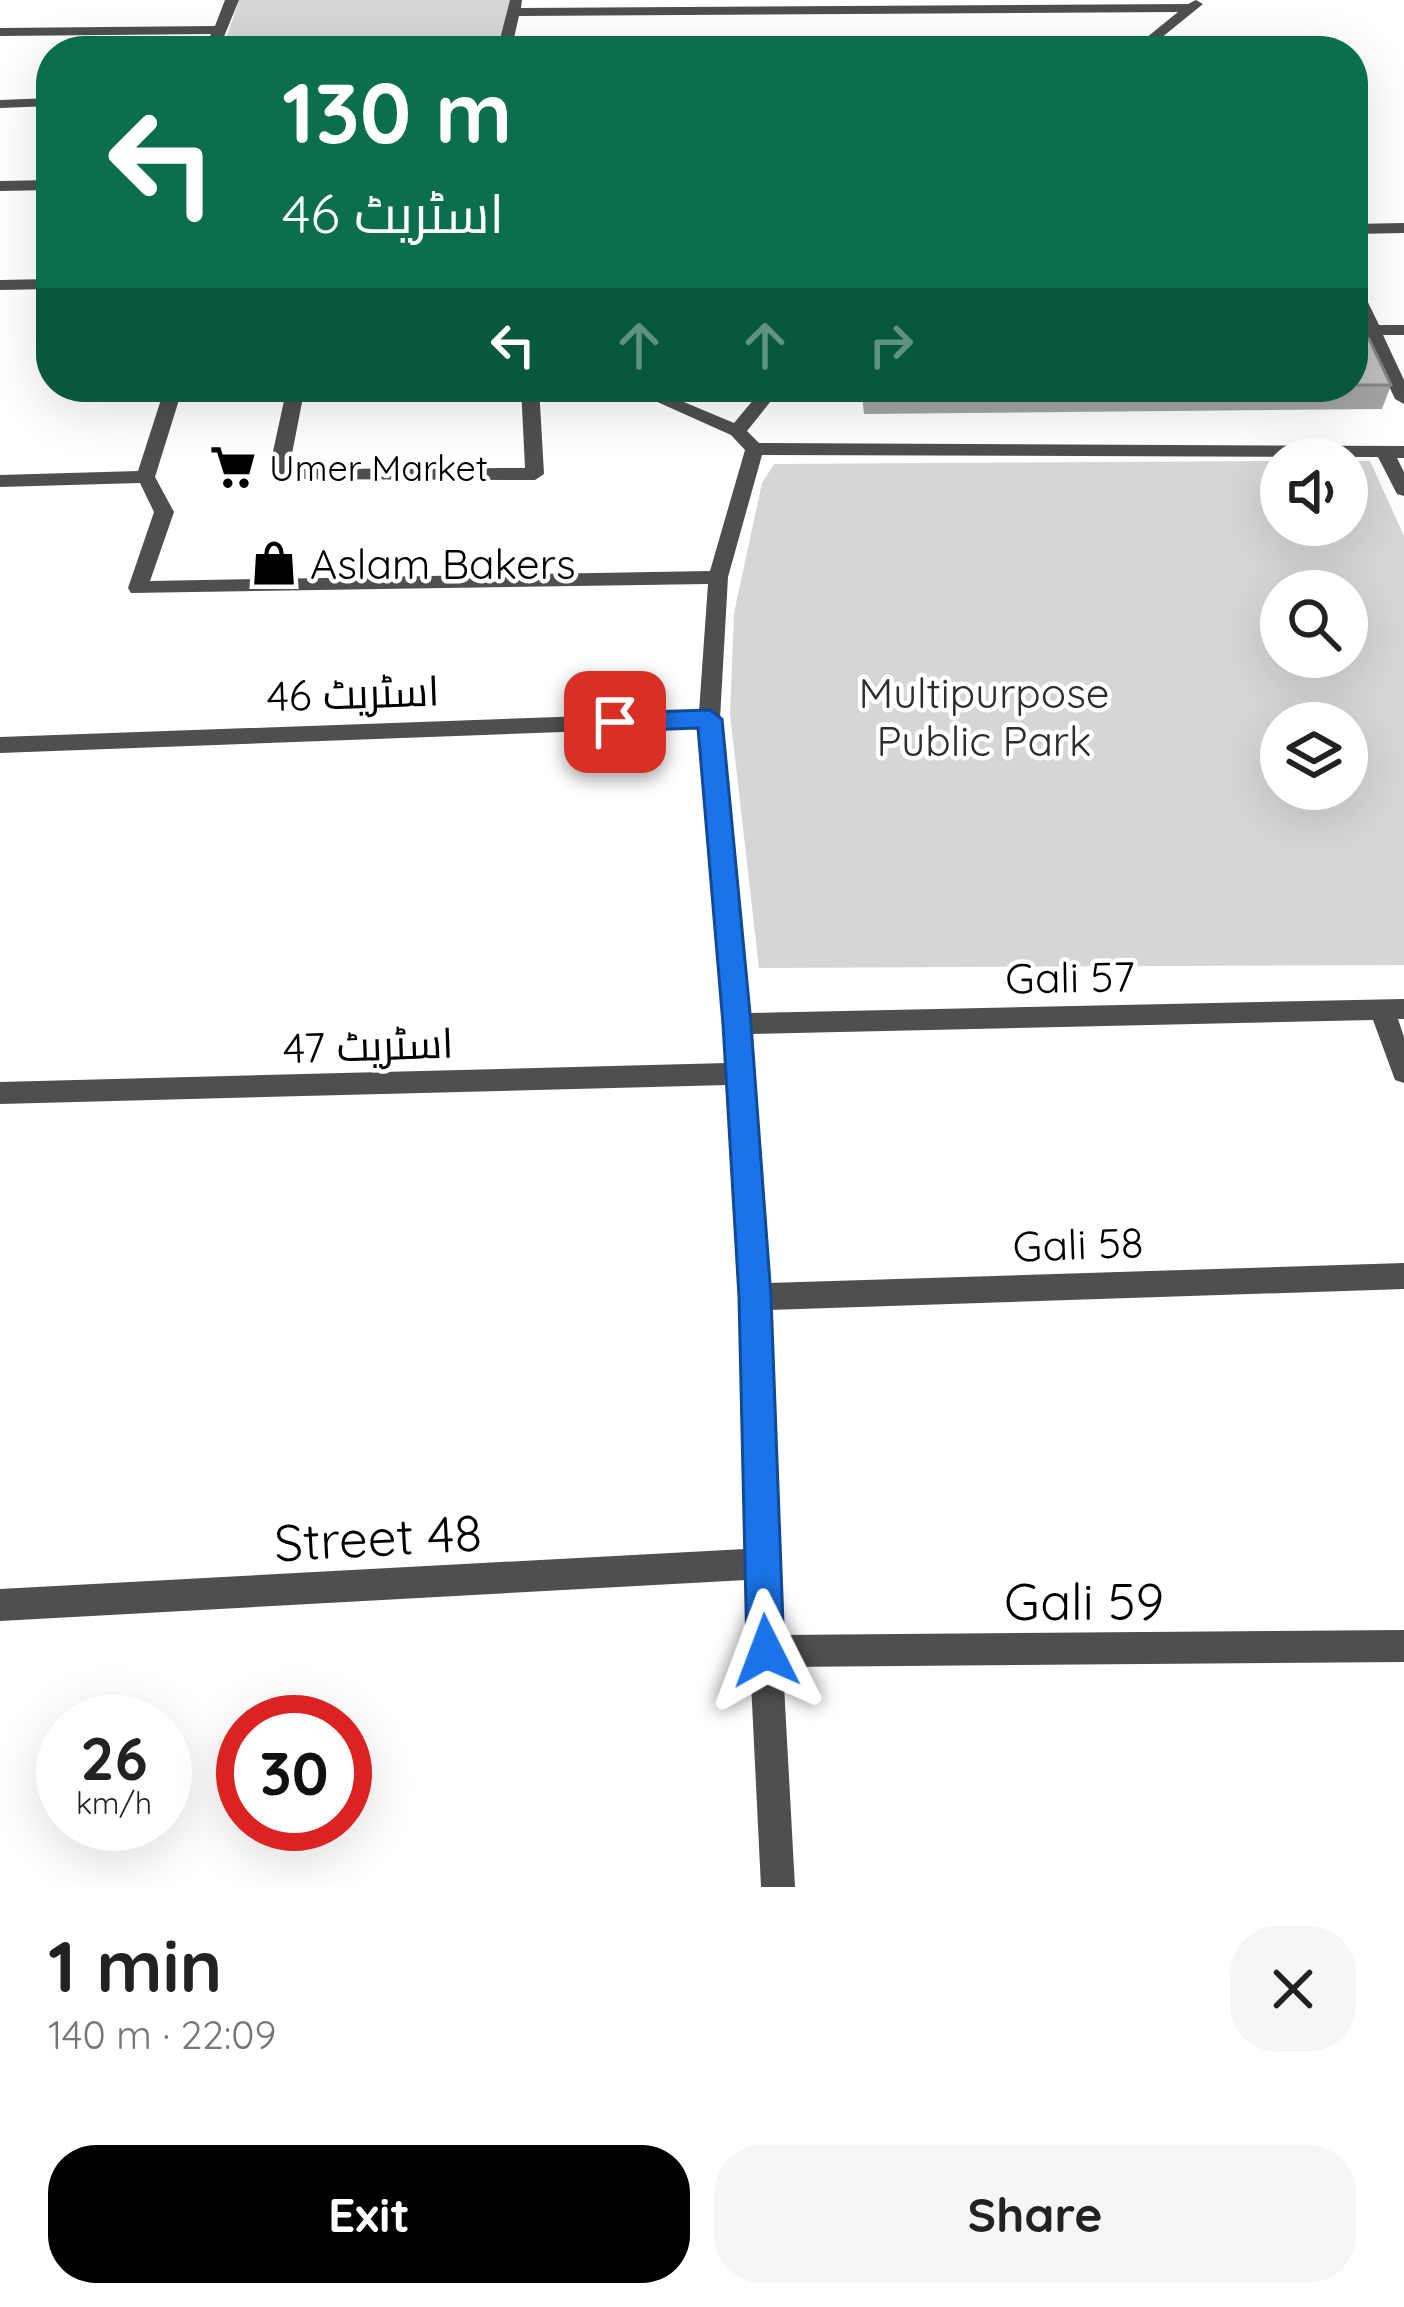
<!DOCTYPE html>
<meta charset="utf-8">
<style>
body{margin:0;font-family:Quicksand,Cairo,sans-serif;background:#f6f6f6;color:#222;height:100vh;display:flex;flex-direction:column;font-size:45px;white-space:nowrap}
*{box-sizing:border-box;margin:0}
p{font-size:39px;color:#767676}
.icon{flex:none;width:66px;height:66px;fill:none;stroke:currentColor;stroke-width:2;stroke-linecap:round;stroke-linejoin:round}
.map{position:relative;height:1887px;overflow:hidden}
.drawer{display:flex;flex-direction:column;background:#fff;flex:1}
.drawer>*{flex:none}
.guide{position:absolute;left:36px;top:36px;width:1332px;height:366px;border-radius:48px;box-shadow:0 12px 48px #0002;background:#0b6e4f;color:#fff;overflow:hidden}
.fabs{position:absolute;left:1260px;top:438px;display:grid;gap:24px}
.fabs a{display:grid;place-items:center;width:108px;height:108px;border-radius:50%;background:#fff;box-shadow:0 12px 48px #0002;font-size:60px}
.speed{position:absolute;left:36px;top:1695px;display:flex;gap:24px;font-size:60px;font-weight:700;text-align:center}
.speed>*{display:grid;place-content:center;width:156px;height:156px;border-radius:50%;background:#fff;box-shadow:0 12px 48px #0002;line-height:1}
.speed small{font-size:30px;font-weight:400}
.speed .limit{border:18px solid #d22;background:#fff;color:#111}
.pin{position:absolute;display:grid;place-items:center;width:102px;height:102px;color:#fff;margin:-51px;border-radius:24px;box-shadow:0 6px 18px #0006}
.me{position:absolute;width:132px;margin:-66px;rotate:357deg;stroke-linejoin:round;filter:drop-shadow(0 0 9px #0008)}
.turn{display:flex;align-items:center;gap:42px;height:252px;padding:0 48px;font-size:54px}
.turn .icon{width:156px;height:156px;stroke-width:2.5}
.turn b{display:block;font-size:84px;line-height:102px}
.lanes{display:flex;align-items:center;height:114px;padding:0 48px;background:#0003;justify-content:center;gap:60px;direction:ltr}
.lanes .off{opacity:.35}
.round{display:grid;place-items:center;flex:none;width:126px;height:126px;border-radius:48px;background:#f6f6f6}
.overview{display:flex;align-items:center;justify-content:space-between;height:204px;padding:0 48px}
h1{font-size:72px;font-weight:800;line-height:90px}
.cta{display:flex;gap:24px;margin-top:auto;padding:24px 48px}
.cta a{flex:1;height:138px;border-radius:48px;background:#000;color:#fff;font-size:48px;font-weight:800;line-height:138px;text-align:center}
.cta a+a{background:#f6f6f6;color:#222}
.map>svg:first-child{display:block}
</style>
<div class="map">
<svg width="1404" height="1887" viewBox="0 0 1404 1887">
<rect width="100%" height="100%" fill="#fff"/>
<g fill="#d6d6d6" fill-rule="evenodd">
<polygon points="239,0 510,0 504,51 222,51"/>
<path d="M1281 461V525H1347V461H1370L1404 536V965L759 968 730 714 734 613 762 483 774 464ZM1281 591H1347V657H1281ZM1281 723H1347V789H1281Z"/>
</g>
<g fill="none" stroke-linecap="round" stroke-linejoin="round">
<g fill="#4f4f4f" fill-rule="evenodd">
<polygon points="225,0 239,0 218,51 204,51 211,34 0,36 0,28 215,26"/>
<polygon points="510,0 522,0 521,8 1188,4 1196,0 1203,4 1145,51 1130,51 1178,12 519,16 511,51 497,51"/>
<polygon points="51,98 51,106 0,108 0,100"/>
<polygon points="51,180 51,190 0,191 0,181"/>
<polygon points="1404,223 1404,233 1353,234 1353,224"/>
<polygon points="51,279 51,289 0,290 0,280"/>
<polygon points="1353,283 1361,288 1379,325 1404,325 1404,335 1383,335 1404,380 1404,404 1395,399 1366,336 1353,336 1353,326 1362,326 1353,306"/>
<polygon points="165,387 183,387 155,477 174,512 150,581 710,571 745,450 731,435 624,387 648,387 734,423 764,387 782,387 747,431 759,443 1404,446 1404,458 1397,458 1404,472 1404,496 1397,494 1378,457 762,455 728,577 720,719 748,1013 1404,999 1404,1019 1398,1019 1404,1037 1404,1083 1395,1080 1373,1020 750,1034 768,1283 1404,1263 1404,1289 769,1310 781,1635 1404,1630 1404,1662 783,1667 795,1887 761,1887 746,1580 0,1621 0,1589 745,1549 741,1297 728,1085 0,1104 0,1082 727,1063 699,727 0,753 0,737 699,712 708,584 131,593 128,588 154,512 140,483 0,487 0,475 138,471"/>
<polygon points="287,387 305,387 289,469 525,468 521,387 539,387 544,474 535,480 278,479 269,470"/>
</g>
</g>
<polygon fill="#a4a4a4" points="1353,339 1391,385 1382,409 864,414 861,387 1353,387"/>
<g fill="#bfbfbf" stroke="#868686" stroke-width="3">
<polygon points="1353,339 1369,339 1391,385 1353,385"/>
<polygon points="866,387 1150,387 867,390"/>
</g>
<polygon fill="#1a73e8" stroke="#114b97" stroke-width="3" points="710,710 722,719 751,1024 771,1297 784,1651 779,1664 766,1670 753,1664 747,1651 739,1297 723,1024 698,728 615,731 603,722 615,713"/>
<defs>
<g id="supermarket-bare" transform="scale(3.6)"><path d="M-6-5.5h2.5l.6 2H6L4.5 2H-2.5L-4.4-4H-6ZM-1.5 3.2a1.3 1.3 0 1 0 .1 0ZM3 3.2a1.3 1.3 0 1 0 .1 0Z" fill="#000" stroke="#fff" stroke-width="2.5" paint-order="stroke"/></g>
<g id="shop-bare" transform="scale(3.6)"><path d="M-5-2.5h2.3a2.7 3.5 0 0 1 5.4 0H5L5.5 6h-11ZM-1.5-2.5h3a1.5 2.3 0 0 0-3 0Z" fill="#000" stroke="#fff" stroke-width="2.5" paint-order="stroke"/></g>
</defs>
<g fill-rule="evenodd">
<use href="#supermarket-bare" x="233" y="467"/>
<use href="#shop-bare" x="274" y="563"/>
</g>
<g text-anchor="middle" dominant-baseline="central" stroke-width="9" stroke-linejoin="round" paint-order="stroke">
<g font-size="36" fill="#000" stroke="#fff" text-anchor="start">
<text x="269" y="467">Umer Market</text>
</g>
<g font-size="42" fill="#000" stroke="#fff" text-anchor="start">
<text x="310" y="563">Aslam Bakers</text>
</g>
<g font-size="42" fill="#2d2d2d" stroke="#fff">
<text x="984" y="692">Multipurpose<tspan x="984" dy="48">Public Park</tspan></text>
</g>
<g font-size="42" fill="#000" stroke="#fff">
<text transform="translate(353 693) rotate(-2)">اسٹریٹ 46</text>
<text transform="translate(1070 977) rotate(-1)">Gali 57</text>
<text transform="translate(368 1045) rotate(-2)">اسٹریٹ 47</text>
<text transform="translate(1078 1244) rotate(-2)">Gali 58</text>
</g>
<g font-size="51" fill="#000" stroke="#fff">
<text transform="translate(378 1537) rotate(-3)">Street 48</text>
<text x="1084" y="1601">Gali 59</text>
</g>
</g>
</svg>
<div class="fabs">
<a><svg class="icon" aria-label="sound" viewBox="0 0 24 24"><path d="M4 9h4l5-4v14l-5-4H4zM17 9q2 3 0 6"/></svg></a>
<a><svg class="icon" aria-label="search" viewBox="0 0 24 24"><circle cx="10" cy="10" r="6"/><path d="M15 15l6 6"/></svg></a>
<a><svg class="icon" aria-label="layers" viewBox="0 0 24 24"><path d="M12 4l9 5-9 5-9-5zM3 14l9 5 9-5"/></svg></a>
</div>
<div class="speed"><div>26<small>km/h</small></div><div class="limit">30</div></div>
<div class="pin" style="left:615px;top:722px;background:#d93025"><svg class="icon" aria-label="arrive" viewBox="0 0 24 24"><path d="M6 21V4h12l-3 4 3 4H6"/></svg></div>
<svg class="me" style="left:766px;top:1651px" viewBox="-20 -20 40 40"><path d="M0-17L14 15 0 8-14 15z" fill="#1a73e8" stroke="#fff" stroke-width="4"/></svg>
<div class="guide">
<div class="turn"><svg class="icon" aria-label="left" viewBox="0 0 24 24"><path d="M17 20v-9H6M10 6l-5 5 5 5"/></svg><div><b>130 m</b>اسٹریٹ 46</div></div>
<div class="lanes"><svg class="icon" aria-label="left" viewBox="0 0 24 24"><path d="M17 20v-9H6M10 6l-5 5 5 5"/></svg><svg class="icon off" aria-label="ahead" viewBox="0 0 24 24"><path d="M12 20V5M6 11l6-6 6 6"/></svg><svg class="icon off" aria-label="ahead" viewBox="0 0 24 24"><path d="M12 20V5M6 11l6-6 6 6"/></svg><svg class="icon off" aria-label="right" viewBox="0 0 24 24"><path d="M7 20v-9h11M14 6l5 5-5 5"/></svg></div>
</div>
</div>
<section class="drawer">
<div class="overview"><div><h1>1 min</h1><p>140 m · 22:09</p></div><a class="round"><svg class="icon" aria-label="close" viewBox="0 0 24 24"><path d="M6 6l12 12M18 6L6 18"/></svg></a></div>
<div class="cta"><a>Exit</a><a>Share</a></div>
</section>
